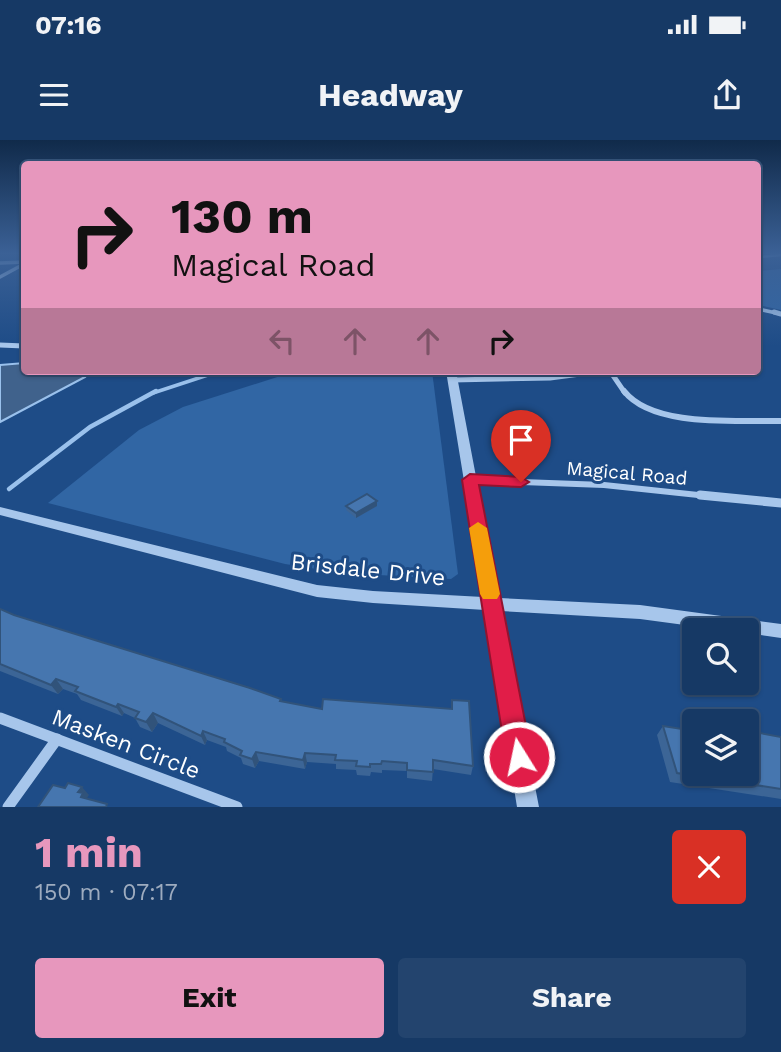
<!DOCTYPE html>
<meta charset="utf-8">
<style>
body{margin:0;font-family:"Work Sans",sans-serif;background:#23446e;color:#f1f3f6;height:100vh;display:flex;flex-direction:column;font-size:26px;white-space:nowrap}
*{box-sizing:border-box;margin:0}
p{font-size:23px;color:#9eacbf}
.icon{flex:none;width:38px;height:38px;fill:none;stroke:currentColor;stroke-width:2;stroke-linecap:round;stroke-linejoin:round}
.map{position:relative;height:667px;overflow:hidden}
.sheet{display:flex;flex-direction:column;background:#163965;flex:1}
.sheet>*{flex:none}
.guide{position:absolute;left:21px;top:21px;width:740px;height:214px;border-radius:7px;box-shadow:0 2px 5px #0004,0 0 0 2px #355379;background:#e797bd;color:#111;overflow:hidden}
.buttons{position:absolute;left:682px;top:478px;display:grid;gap:14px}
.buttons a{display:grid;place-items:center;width:77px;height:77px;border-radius:7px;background:#163965;box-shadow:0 2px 5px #0004,0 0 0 2px #355379;font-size:35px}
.pin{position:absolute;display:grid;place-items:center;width:60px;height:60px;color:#fff;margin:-72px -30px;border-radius:50% 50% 50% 0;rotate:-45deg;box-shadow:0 0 7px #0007}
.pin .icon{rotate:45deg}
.me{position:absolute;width:77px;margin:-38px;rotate:350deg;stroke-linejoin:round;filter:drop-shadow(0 0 5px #0008)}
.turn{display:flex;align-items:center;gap:24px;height:147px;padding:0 35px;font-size:32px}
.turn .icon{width:91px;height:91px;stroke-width:2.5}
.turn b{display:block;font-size:49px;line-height:60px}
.lanes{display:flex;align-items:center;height:66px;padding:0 35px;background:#0003;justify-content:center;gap:35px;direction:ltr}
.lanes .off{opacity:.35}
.round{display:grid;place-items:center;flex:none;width:74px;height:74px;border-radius:7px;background:#23446e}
.summary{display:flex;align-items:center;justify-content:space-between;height:119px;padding:0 35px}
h1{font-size:42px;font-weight:700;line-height:52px;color:#e797bd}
.button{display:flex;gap:14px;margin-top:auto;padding:14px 35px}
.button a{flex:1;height:80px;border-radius:7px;background:#e797bd;color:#111;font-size:28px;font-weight:700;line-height:80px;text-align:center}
.button a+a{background:#23446e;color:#f1f3f6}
.status{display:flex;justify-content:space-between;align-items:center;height:49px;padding:0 35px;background:#163965;direction:ltr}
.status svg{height:19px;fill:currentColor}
header{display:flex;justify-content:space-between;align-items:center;height:91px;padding:0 35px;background:#163965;font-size:32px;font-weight:700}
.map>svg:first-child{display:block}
</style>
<div class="status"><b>07:16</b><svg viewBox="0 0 49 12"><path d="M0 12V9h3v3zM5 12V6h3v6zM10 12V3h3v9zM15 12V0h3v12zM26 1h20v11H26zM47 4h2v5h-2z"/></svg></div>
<header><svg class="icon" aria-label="menu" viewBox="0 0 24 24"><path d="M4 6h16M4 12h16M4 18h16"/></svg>Headway<svg class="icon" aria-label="share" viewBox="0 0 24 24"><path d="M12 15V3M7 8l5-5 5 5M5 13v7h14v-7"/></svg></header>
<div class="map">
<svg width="781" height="667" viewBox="0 0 781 667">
<rect width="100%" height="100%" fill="#1e4c87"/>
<g fill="#3166a4">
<polygon points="781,129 781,170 758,165 758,131"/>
<polygon points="296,231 432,231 458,434 451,439 342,433 285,424 48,363 139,290 183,267"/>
</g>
<polygon fill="#40628c" stroke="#9ac1ec" stroke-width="2" points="24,223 24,231 82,231 85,237 0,282 0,225"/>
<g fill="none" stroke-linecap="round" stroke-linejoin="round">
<polyline stroke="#9ac1ec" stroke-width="2.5" points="758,117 781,115"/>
<g stroke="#9ac1ec" stroke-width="3.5">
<polyline points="164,234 208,233"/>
<polyline points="153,253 220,231"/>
</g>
<polyline stroke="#9ac1ec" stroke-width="4.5" points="9,349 90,287 156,251"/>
<g stroke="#a7c6eb" stroke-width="3.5">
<polyline points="0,123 24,122"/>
<polyline points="0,137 24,124"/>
<polyline points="758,169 781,174"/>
</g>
<g stroke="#a7c6eb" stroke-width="5">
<polyline points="774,172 781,174"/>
<polyline points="0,205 24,206"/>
<polyline points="610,231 625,253"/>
<polyline points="452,240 550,238 603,231"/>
</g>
<g stroke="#a7c6eb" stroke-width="6">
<path d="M624 251C653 288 737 280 781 281"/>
<polyline points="470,340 604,345 717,357"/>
</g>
<polyline stroke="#a7c6eb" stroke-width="9" points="700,355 781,363"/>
<g stroke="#a7c6eb" stroke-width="11">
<polyline points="0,578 237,667"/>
<polyline points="8,667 57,599"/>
</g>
<polygon fill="#a7c6eb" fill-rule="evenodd" points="446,231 456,231 499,458 640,465 781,484 781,498 747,493 747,490 722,490 640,479 501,471 539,667 517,667 485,470 373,463 317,457 0,375 0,367 317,445 373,451 483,457"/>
</g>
<g fill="#3c6596">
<polygon points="346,366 377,366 356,378 346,370"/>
<polygon points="0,469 14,475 281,559 282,562 322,569 451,569 452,560 473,626 471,635 433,629 432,641 407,638 407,631 382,630 382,633 371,632 370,636 357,635 356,630 336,629 336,624 307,622 305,629 259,621 255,628 243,624 241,618 227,611 226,607 207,600 205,605 158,583 152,592 140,587 135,578 124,573 122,576 81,560 77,554 63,549 58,554 0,531"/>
<polygon points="663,586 747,634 747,593 749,591 781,597 781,659 670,642 657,595"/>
</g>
<g fill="#31537a">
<polygon points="377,361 377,366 356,378 356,373"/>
<polygon points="56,539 63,549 58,554 51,545"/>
<polygon points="118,564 124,573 122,576 116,567"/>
<polygon points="153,573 158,583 152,592 146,582"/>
<polygon points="203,591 207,600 205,605 201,596"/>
<polygon points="256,612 259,621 255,628 252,619"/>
<polygon points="305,613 307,622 305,629 303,620"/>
<polygon points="82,647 89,655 87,658 91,662 81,657 78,652"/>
</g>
<g fill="#4676af" stroke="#31537a" stroke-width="2">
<polygon points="367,354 377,361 356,373 346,366"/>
<polygon points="0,469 14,475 250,548 281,559 280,561 322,569 323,559 452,569 452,560 469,561 473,626 433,620 433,632 407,630 407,623 382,621 381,624 370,624 370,627 356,626 357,621 335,620 336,615 305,613 303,620 256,612 252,619 240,615 242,611 224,602 225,599 203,591 201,596 153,573 146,582 135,578 139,572 118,564 116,567 75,551 78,547 56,539 51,545 0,524"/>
<polygon points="663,586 695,591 695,634 747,634 747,599 752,600 749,591 781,597 781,649 677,633"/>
<polygon points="68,643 82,647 78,652 83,653 81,657 107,664 106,667 38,667 53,645 65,648"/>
</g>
<linearGradient id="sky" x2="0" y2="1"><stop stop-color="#102a4a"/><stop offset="0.55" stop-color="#3b6196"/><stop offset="1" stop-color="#3b6196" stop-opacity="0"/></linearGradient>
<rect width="781" height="206" fill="url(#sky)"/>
<polygon fill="#e11d48" stroke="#92132f" stroke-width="2" points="470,334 521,337 529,342 521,347 479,345 532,617 528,626 519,630 510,626 506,617 462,340"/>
<polygon fill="#f59e0b" points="478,382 487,388 500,454 497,459 483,459 480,454 469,388"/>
<g text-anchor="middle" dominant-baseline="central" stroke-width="6" stroke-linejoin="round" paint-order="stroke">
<g font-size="19" fill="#fff" stroke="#1e4c87">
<text transform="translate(627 333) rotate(5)">Magical Road</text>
</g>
<g font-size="23" fill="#fff" stroke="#1e4c87">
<text transform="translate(368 430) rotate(6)">Brisdale Drive</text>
<text transform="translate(126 604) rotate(21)">Masken Circle</text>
</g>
</g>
</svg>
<div class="buttons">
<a><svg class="icon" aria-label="search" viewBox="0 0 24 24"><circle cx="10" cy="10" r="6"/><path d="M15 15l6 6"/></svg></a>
<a><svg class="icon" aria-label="layers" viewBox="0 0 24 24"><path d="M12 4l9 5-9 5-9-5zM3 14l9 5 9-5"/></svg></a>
</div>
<div class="pin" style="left:521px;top:342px;background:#d93025"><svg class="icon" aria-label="arrive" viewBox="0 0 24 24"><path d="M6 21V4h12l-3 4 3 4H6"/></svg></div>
<svg class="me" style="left:519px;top:617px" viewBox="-20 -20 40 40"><circle r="17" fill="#e11d48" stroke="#fff" stroke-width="3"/><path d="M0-11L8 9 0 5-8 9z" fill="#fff"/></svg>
<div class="guide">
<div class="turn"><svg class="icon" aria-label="right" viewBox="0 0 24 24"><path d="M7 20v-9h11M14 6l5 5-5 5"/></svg><div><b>130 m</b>Magical Road</div></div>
<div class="lanes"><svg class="icon off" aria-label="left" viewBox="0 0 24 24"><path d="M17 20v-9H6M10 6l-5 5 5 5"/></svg><svg class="icon off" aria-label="ahead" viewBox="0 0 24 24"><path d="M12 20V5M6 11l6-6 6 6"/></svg><svg class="icon off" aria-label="ahead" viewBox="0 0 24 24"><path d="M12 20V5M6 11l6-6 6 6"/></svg><svg class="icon" aria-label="right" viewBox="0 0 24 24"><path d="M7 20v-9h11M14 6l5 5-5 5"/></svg></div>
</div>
</div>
<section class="sheet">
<div class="summary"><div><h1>1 min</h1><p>150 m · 07:17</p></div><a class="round" style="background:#d93025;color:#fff"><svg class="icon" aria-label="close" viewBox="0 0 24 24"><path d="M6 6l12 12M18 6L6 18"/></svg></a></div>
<div class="button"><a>Exit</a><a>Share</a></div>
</section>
